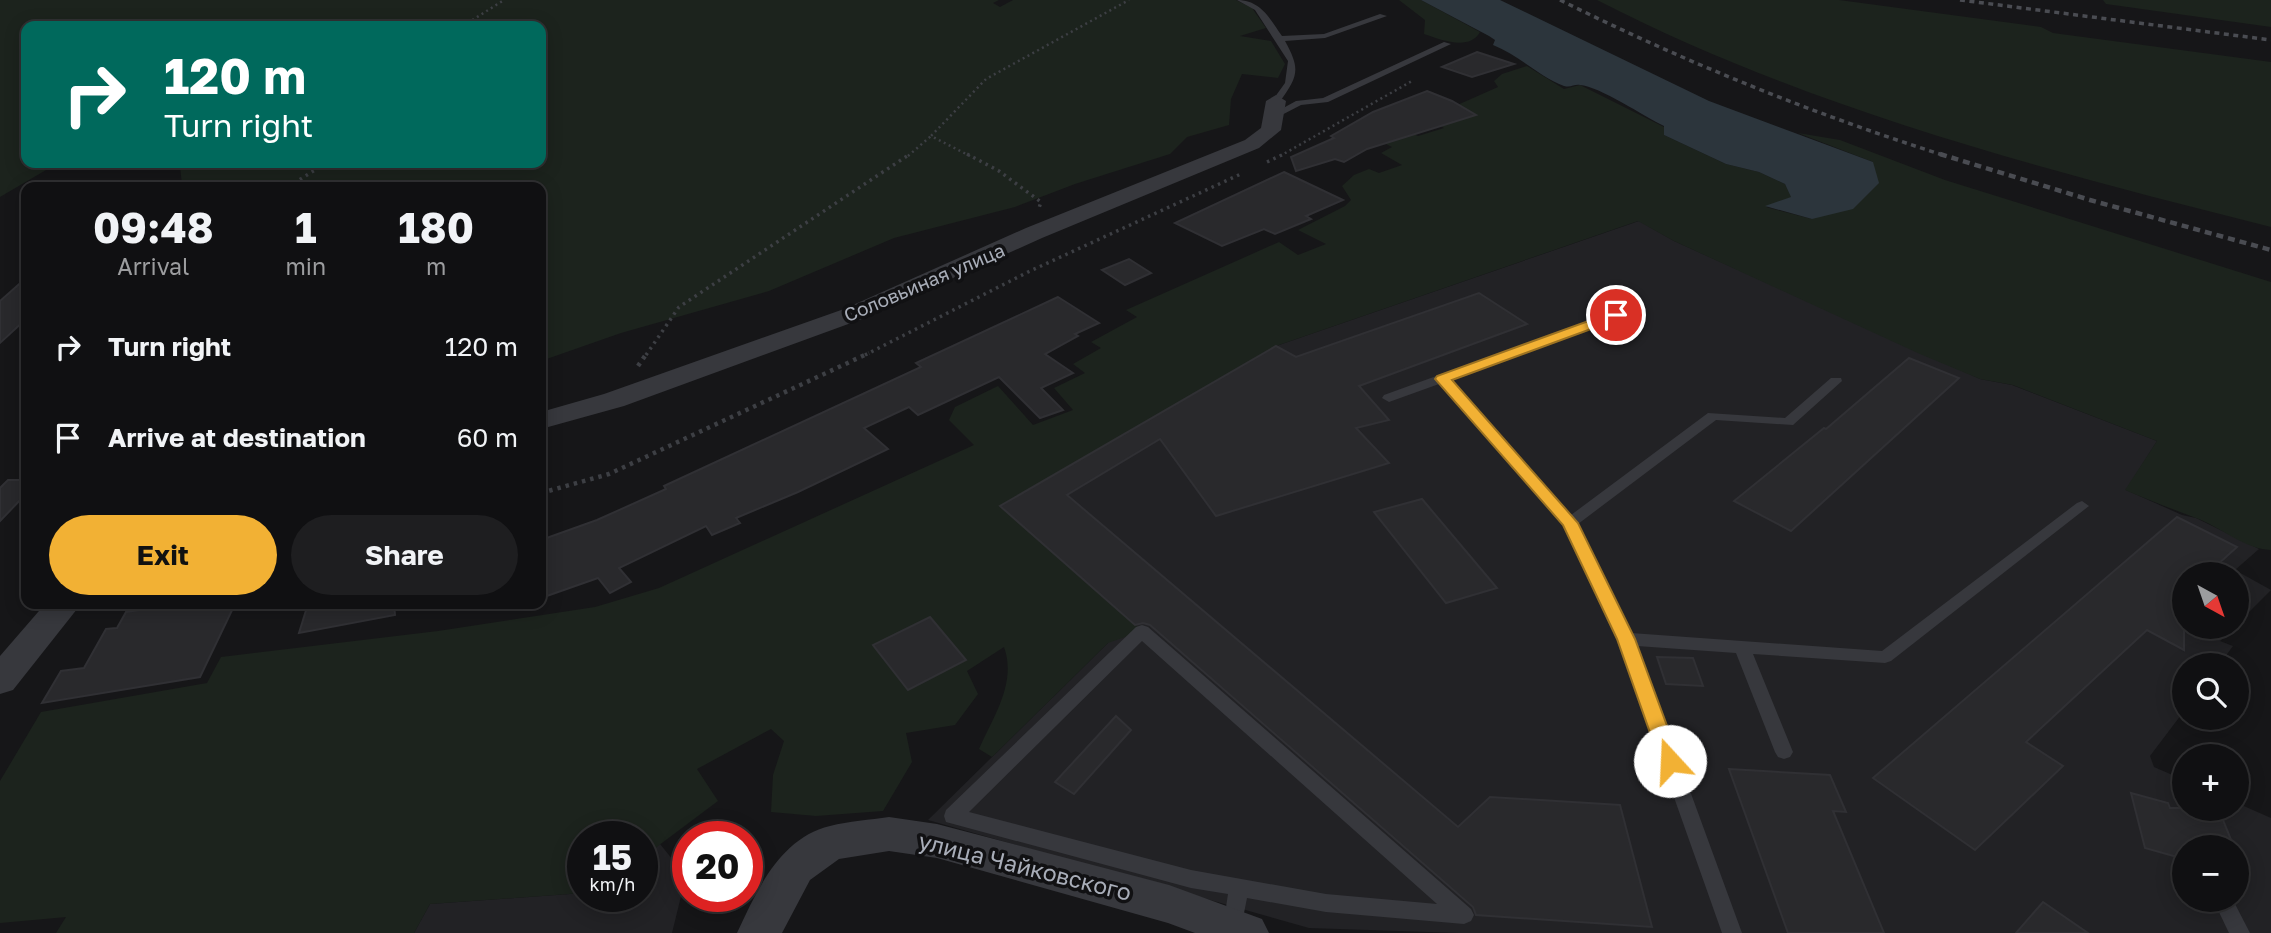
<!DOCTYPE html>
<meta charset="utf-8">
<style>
body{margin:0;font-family:"Golos Text",sans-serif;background:#1e1e20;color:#f1f3f6;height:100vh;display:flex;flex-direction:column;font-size:26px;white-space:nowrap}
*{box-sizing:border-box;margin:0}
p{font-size:23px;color:#9c9d9f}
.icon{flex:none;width:38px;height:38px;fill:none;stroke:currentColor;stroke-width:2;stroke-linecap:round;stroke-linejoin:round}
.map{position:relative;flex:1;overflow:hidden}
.sheet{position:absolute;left:21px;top:182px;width:525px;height:427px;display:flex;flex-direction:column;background:#101012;border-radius:14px;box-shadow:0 4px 18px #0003,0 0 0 2px #303032}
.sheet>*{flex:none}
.guide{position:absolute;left:21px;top:21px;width:525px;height:147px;border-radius:14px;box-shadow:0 4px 18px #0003,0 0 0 2px #303032;background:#00695c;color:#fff;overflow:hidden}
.needle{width:46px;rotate:140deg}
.tools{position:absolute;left:2172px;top:562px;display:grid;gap:14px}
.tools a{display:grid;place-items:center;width:77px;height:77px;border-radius:50%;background:#101012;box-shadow:0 4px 18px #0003,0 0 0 2px #303032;font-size:35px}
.speed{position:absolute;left:567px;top:821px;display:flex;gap:14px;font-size:35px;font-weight:700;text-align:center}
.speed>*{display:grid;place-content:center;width:91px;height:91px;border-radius:50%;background:#101012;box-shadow:0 4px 18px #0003,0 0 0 2px #303032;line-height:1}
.speed small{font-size:18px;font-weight:400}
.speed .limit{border:10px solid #d22;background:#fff;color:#111}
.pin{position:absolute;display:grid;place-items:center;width:60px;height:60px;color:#fff;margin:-30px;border:4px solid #fff;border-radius:50%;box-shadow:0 2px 7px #0007}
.me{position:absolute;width:77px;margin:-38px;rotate:340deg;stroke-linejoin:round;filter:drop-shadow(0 0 5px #0008)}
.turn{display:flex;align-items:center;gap:24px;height:147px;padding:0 28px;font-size:32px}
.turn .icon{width:91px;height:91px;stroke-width:2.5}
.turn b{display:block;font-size:49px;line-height:60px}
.eta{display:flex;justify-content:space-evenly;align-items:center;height:119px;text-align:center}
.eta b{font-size:42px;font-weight:700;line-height:49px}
.primary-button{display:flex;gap:14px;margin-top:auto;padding:14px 28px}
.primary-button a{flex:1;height:80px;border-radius:42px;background:#f2b134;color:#111;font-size:28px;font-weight:700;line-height:80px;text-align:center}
.primary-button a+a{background:#1e1e20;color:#f1f3f6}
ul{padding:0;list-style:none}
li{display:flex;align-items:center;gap:21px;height:91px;padding:0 28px}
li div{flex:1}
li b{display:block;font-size:26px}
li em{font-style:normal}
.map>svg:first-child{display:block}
</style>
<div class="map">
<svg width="2271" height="933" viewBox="0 0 2271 933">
<rect width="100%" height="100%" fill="#161618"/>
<g fill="#222225" fill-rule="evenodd">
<path d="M1639 221 1674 241 1980 379 2012 385 2157 441 2126 490 2182 515 2196 518 2259 549 2235 570 2271 590 2237 624 2236 574H2184V626L2234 627 2220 641 2233 646 2219 665H2184V711L2150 756 2154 767 2184 780V808H2236L2237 803 2271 818V933H1458L1309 928 928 820 1108 643 1000 506 1276 346ZM2184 847H2236V900H2184Z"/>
<polygon points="660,844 686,876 672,933 414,933 430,904 583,893 583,896 642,896 642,858"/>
</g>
<g fill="#1c231d">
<polygon points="0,0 999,0 993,3 1000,7 1013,0 1236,0 1252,8 1266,28 1240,36 1271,41 1285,64 1278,78 1242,74 1231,99 1229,125 1187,137 1170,154 1075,184 1015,207 894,238 769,291 621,333 541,361 541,187 182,187 180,164 541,163 541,26 26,26 26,163 58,163 0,197"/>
<path d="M1399 0H1421L1480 32C1470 51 1441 40 1424 34L1425 20Z"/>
<path d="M1597 0H1839L2041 27 2053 33 2271 62V227C2041 169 1809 109 1597 0Z"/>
<polygon points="2103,0 2271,0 2271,27 2106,4"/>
<path d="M1527 66 1564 89 1580 85 1664 127V135L1726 164 1759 172 1785 184 1792 197 1766 207 1812 219 1873 162 1798 133 1840 140 1945 180 2271 282V550C2244 549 2221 527 2196 518 2172 509 2149 500 2125 490L2157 441 2013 385 1980 379 1920 354 1674 241 1638 221 1276 346 1001 505 1142 631 1108 643 992 757 979 749C993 717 1017 683 1004 647L967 671 978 694 955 725 906 733 912 762 883 811 816 816 771 812 773 775 784 741 771 729 697 769 718 801 642 858V836H583V893L430 904 414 933H56L66 917 0 923V781L41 712 207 683 221 657 438 631 595 607 659 588 974 445 949 420 955 407 998 386 1033 425 1073 410 1054 388 1085 373 1073 364 1101 348 1091 342 1137 317 1126 310 1279 242 1298 255 1326 244 1298 230 1345 206 1351 200 1342 186 1354 175 1369 169 1379 173 1402 165 1381 153 1392 147 1378 140 1402 129 1418 136 1444 128 1434 122 1437 114 1498 87 1494 81 1502 74Z"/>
</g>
<path fill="#2c353c" d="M1421 0H1500L1709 101 1873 162 1879 183 1853 209 1812 219 1765 206 1791 197 1785 184 1759 172 1726 164 1664 135V126C1645 117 1599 86 1580 85 1574 84 1571 88 1564 86 1538 76 1519 55 1493 45L1495 40 1489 36Z"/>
<g fill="#29292c" stroke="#303034" stroke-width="2">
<polygon points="1477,52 1514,64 1472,77 1442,67"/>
<polygon points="1427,91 1452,101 1476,115 1367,149 1344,162 1335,159 1296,171 1291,157 1334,138 1331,136 1373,112"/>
<polygon points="1284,172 1343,200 1306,216 1311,219 1275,234 1264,229 1222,246 1175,223"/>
<polygon points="1129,259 1151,273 1125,285 1102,270"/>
<polygon points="26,278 26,319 0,343 0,301"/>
<polygon points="1479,293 1527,324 1359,386 1389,420 1356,428 1389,463 1216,516 1160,439 1067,495 1458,827 1490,797 1620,805 1652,927 1476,915 1473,907 1150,625 1143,623 1135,625 1000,506 1276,346 1296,357"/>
<polygon points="1058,297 1099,323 1075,334 1078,336 1045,354 1073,373 1041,388 1063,410 1040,418 999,377 918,415 909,407 864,428 888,449 798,492 736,518 740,523 712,535 706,526 619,568 631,582 610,593 598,578 541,598 541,540 597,520 666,489 664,486 921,367 916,363"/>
<polygon points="1909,358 1959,378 1791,531 1734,501 1824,428 1826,429"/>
<polygon points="8,480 26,480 26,494 0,521 0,488"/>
<polygon points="1422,499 1497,588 1446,603 1374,512"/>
<polygon points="2177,517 2237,547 2207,574 2184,574 2184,650 2147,630 2026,742 2063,766 1975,850 1873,778"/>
<polygon points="181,604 235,604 200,677 42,703 61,671 84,668 106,629 117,628 126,612"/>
<polygon points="308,604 394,604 395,615 299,633"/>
<polygon points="930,617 966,660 908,690 873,645"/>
<polygon points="1657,657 1693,658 1703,686 1666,684"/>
<polygon points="1116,716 1131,730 1074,794 1055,782"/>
<polygon points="1729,769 1830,775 1846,812 1833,811 1884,933 1788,933"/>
<polygon points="2131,793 2168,803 2170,808 2191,808 2221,815 2234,847 2184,847 2184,859 2145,848"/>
<polygon points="2043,902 2088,933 2016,933"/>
</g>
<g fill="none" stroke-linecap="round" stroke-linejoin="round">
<g stroke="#3d3f44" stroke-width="2.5" stroke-dasharray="2 3.5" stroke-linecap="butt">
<polyline points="463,26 504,0"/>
<polyline points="908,156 931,136"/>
<polyline points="970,156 931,136 986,79 1129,0"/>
<polyline points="1280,156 1412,81"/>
</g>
<g stroke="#3d3f44" stroke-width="3.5" stroke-dasharray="2.5 4.5" stroke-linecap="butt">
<polyline points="967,154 999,171 1041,202 1039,208"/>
<polyline points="1267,162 1284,154"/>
<polyline points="288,187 326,163"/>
<polyline points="646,355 679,307 910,154"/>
<polyline points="865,355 1028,272 1243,173"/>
</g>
<g stroke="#3d3f44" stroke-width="4.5" stroke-dasharray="3.5 5" stroke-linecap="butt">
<polyline points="638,366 647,353"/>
<polyline points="541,493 609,474 869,353"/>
</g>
<g fill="#37383d" fill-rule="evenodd">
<path d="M1237 0C1261 0 1270 19 1282 36L1324 34 1380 14 1387 16 1325 38 1285 41C1301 70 1298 76 1279 103L1276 104 1272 101 1285 83 1288 61 1255 10Z"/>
<polygon points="1444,42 1451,44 1328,102 1301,105 1272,120 1267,117 1296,101 1323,98"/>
<polygon points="1616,311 1622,315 1620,318 1450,380 1571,515 1708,413 1785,418 1831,378 1841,378 1842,381 1793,425 1716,420 1578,524 1631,633 1882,651 2077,503 2082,501 2089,506 1891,661 1885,663 1753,654 1793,752 1790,757 1784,759 1778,757 1775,752 1736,653 1637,646 1742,933 1722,933 1618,639 1564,525 1439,384 1389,402 1382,398 1384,395"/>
<path d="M1142 625 1148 627 1471 909 1474 915 1471 921 1464 924 1326 912 1247 898 1240 933H1226L1223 927 1228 894 1191 888 946 822 944 816 946 810 1136 627ZM1142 641 1437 904 1326 894 1191 870 969 812Z"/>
<polygon points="2228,901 2235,904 2250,933 2229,933 2218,910 2221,904"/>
</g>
<g fill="#37383d" fill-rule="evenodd">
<polygon points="1276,95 1286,101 1281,130 1259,148 1042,238 862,319 624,406 541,429 541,412 604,394 844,309 1026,228 1245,140 1261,128 1266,101"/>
<polygon points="45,604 81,604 13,690 0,694 0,656"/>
<path d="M889 817 937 824 1169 885 1262 919 1269 933H1195L1168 923 937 858 889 851 839 859 810 880 782 933H737C757 890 780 838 830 826 849 821 870 820 889 817Z"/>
</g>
<g stroke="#4a4c52" stroke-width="3.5" stroke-dasharray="5 4.5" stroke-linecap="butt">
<path d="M1560 0C1685 62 1813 114 1946 156"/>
<polyline points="1960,0 2271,40"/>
</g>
<polyline stroke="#4a4c52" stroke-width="4.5" stroke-dasharray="7 5" stroke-linecap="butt" points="1940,154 2090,200 2271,250"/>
</g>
<polygon fill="#f2b134" stroke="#9d7322" stroke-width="2" points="1616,311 1621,312 1621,318 1452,380 1578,523 1635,639 1680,761 1677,767 1670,770 1663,767 1660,761 1617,639 1563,525 1435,379 1437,376"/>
<g text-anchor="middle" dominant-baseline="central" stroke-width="7" stroke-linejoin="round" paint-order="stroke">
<g font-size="19" fill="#a8adb8" stroke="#111113">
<text transform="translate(924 282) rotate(-23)">Соловьиная улица</text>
</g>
<g font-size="23" fill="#a8adb8" stroke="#111113">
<text transform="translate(1025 866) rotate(14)">улица Чайковского</text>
</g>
</g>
</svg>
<div class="tools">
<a><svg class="needle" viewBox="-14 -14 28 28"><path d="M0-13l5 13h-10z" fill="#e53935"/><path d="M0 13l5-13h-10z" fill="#9c9d9f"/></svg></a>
<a><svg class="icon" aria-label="search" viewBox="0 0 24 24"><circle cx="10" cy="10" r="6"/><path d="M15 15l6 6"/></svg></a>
<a>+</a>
<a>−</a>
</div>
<div class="speed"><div>15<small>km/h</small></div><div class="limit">20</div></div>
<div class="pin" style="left:1616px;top:315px;background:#d93025"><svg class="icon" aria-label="arrive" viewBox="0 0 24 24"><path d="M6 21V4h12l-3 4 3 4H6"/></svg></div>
<svg class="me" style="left:1670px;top:761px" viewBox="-20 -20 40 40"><circle r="19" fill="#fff"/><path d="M0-13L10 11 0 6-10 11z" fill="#f2b134"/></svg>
<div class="guide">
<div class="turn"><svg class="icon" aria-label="right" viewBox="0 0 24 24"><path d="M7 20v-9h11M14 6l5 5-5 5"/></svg><div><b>120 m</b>Turn right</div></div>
</div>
<section class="sheet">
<div class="eta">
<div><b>09:48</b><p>Arrival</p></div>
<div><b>1</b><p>min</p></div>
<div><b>180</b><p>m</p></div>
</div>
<ul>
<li><svg class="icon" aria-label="right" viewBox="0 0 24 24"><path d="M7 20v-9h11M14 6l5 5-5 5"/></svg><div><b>Turn right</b></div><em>120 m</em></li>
<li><svg class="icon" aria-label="arrive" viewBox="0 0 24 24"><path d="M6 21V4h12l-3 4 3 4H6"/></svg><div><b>Arrive at destination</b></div><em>60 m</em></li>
</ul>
<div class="primary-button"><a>Exit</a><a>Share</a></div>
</section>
</div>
